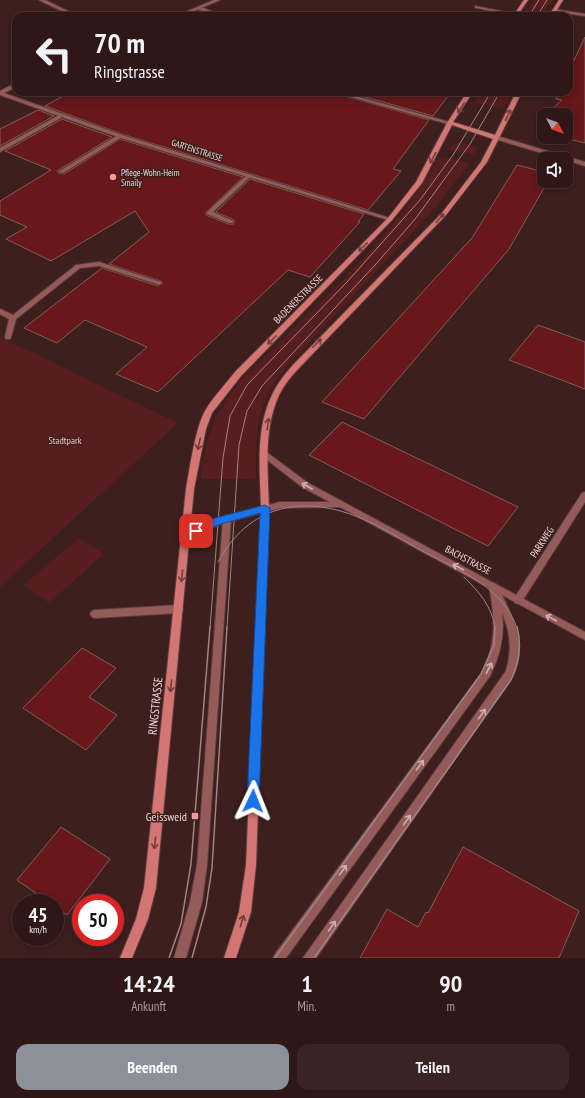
<!DOCTYPE html>
<html lang="de">
<style>
body{margin:0;font-family:"PT Sans Narrow",sans-serif;background:#3a2423;color:#f1f3f6;height:100vh;display:flex;flex-direction:column;font-size:15px;white-space:nowrap}
*{box-sizing:border-box;margin:0}
p{font-size:13px;color:#a79fa1}
.icon{flex:none;width:22px;height:22px;fill:none;stroke:currentColor;stroke-width:2;stroke-linecap:round;stroke-linejoin:round}
.map{position:relative;height:958px;overflow:hidden}
.side{display:flex;flex-direction:column;background:#2e1716;flex:1}
.side>*{flex:none}
.top-card{position:absolute;left:12px;top:12px;width:561px;height:84px;border-radius:12px;box-shadow:0 2px 10px #0003,0 0 0 1px #493635;background:#2e1716;color:#f1f3f6;overflow:hidden}
.needle{width:26px;rotate:131deg}
.tools{position:absolute;left:537px;top:108px;display:grid;gap:8px}
.tools a{display:grid;place-items:center;width:36px;height:36px;border-radius:8px;background:#2e1716;box-shadow:0 2px 10px #0003,0 0 0 1px #493635;font-size:20px}
.speed{position:absolute;left:12px;top:894px;display:flex;gap:8px;font-size:20px;font-weight:700;text-align:center}
.speed>*{display:grid;place-content:center;width:52px;height:52px;border-radius:50%;background:#2e1716;box-shadow:0 2px 10px #0003,0 0 0 1px #493635;line-height:1}
.speed small{font-size:10px;font-weight:400}
.speed .limit{border:6px solid #d22;background:#fff;color:#111}
.pin{position:absolute;display:grid;place-items:center;width:34px;height:34px;color:#fff;margin:-17px;border-radius:8px;box-shadow:0 2px 6px #0006}
.me{position:absolute;width:44px;margin:-22px;rotate:2deg;stroke-linejoin:round;filter:drop-shadow(0 0 3px #0008)}
.turn{display:flex;align-items:center;gap:14px;height:84px;padding:0 16px;font-size:18px}
.turn .icon{width:52px;height:52px;stroke-width:2.5}
.turn b{display:block;font-size:28px;line-height:34px}
.eta{display:flex;justify-content:space-evenly;align-items:center;height:68px;text-align:center}
.eta b{font-size:24px;font-weight:700;line-height:28px}
.action{display:flex;gap:8px;margin-top:auto;padding:8px 16px}
.action a{flex:1;height:46px;border-radius:12px;background:#8c9099;color:#fff;font-size:16px;font-weight:700;line-height:46px;text-align:center}
.action a+a{background:#3a2423;color:#f1f3f6}
.map>svg:first-child{display:block}
</style>
<div class="map">
<svg width="585" height="958" viewBox="0 0 585 958">
<rect width="100%" height="100%" fill="#3d1f1e"/>
<g fill="#561e1e">
<polygon points="534,0 552,0 542,16 524,16"/>
<polygon points="481,92 513,92 504,108 474,103"/>
<polygon points="457,142 478,147 475,155 445,149"/>
<path d="M440 156 470 163 433 211 286 367C254 405 257 433 256 479H201C206 435 214 413 242 379 309 312 394 239 440 156Z"/>
<polygon points="0,337 178,423 0,587"/>
<polygon points="79,538 104,554 49,603 23,585"/>
</g>
<g fill="#68171b" stroke="#815d5b">
<polygon points="585,37 585,143 561,137 566,137 566,115 546,115 562,100 556,99 559,92 569,92 569,71"/>
<polygon points="70,92 331,92 429,120 393,169 401,171 368,210 122,134 45,106"/>
<polygon points="347,92 451,92 433,116"/>
<polygon points="38,110 54,116 0,146 0,129"/>
<polygon points="62,119 112,137 57,171 58,173 64,174 120,139 243,177 206,212 206,215 228,224 234,224 234,220 216,212 250,179 364,214 358,222 360,222 310,277 288,270 158,392 116,374 147,347 85,320 57,343 24,328 102,268 158,286 163,283 161,281 109,264 149,232 135,211 51,261 6,239 27,227 0,215 0,201 51,170 5,151"/>
<polygon points="517,165 544,172 544,181 548,181 509,249 364,419 322,402 472,238"/>
<polygon points="538,325 585,342 585,389 509,360"/>
<polygon points="342,422 518,507 488,546 309,455"/>
<polygon points="82,648 116,668 89,697 117,715 86,750 23,708"/>
<polygon points="61,827 110,859 67,915 55,907 55,903 50,903 17,880"/>
<polygon points="463,847 579,911 559,958 360,958 387,909 418,927 426,912 428,913"/>
</g>
<g fill="none" stroke-linecap="round" stroke-linejoin="round">
<g stroke="#593c3b" stroke-width="2">
<g id="service">
<polygon points="475,6 516,14 518,15 514,16 477,8 475,8"/>
<polygon points="197,7 201,7 223,16 217,16 197,9"/>
<polygon points="61,114 66,115 0,152 0,148"/>
<polygon points="118,135 123,136 63,173 58,172"/>
<polygon points="248,174 251,176 250,177 213,212 233,221 233,223 229,223 207,214 207,212"/>
<polygon points="585,492 585,502 521,603 518,604 515,603 514,600 515,597 582,493"/>
<polygon points="227,515 230,516 231,518 207,865 202,902 186,958 174,958 190,902 197,865 223,518 224,516"/>
<path d="M493 583 496 584 499 592 501 593 502 595C515 621 527 648 513 676L316 958H303L506 671C512 651 511 633 502 613 505 636 500 656 490 676L286 958H273L275 954 483 671C497 640 495 618 489 586L490 584Z"/>
<polygon points="179,605 182,606 183,609 182,612 179,613 95,618 92,617 90,614 92,611 95,610"/>
</g>
</g>
<g stroke="#593c3b" stroke-width="2">
<g id="minor">
<polygon points="39,0 45,0 78,16 72,16"/>
<polygon points="214,0 220,0 182,16 176,16"/>
<polygon points="554,9 585,14 585,16 552,11 552,10"/>
<polygon points="16,83 16,87 4,93 122,135 393,219 390,221 388,220 118,137 0,95 0,91"/>
<polygon points="332,92 341,92 453,123 448,124"/>
<polygon points="497,136 585,162 585,166 566,160 566,159 562,159 495,139 495,137"/>
<polygon points="99,262 161,282 162,283 159,285 157,284 99,266 80,268 16,319 11,337 10,339 6,339 5,337 9,319 0,314 0,309 13,315 76,265"/>
<polygon points="265,451 308,483 585,632 585,640 340,507 280,508 220,524 189,539 183,539 182,537 183,535 215,519 280,502 330,502 302,487 262,456 261,454 262,452"/>
</g>
</g>
<g stroke="#593c3b" stroke-width="2">
<g id="secondary">
<polygon points="524,0 528,0 517,16 513,16"/>
<polygon points="559,0 563,0 553,16 549,16"/>
<path d="M467 92H473L453 122 495 135 516 92H522L487 162 446 215 299 368C291 376 284 385 279 395 263 430 268 471 269 508L256 865 251 912 236 958H224L239 912 246 865 261 508C260 471 255 429 272 395 277 384 285 374 293 365L442 213 481 162 493 139 452 125 422 183 392 220 241 376 212 413 206 429 194 489 156 888 148 919 132 958H120L136 919 144 888 186 489C190 468 195 429 205 411 213 397 225 385 235 372L388 218 416 182 447 123Z"/>
</g>
</g>
<use href="#service" fill="#955b58" fill-rule="evenodd"/>
<use href="#minor" fill="#955b58" fill-rule="evenodd"/>
<use href="#secondary" fill="#d37572" fill-rule="evenodd"/>
<g stroke="#9e8584" stroke-width="1">
<polyline points="529,16 539,0"/>
<polyline points="537,16 547,0"/>
<path d="M218 562C248 506 301 494 358 517 383 527 405 542 428 554 463 572 503 588 517 628"/>
<path d="M464 577C479 592 492 606 495 628"/>
<polyline points="210,628 223,458 230,416 247,385 347,282 420,200 453,155 491,92"/>
<polyline points="227,628 239,445 247,411 262,386 376,264 416,218 470,144 500,92"/>
</g>
<g stroke="#9e8584" stroke-width="1.5">
<polyline points="169,958 181,924 191,864 210,627"/>
<polyline points="192,958 206,907 212,868 227,627"/>
<polyline points="275,958 481,674 494,645 495,627"/>
<path d="M314 958 511 680C519 663 522 645 517 627"/>
</g>
</g>
<defs><path id="oneway-shaft" d="M-6 0H5M1.5-3L5.5 0L1.5 3" fill="none" stroke-width="1.6" stroke-linecap="round" stroke-linejoin="round"/></defs>
<g stroke="#723d3b">
<use href="#oneway-shaft" transform="translate(461 108) rotate(124)"/>
<use href="#oneway-shaft" transform="translate(508 115) rotate(-65)"/>
<use href="#oneway-shaft" transform="translate(433 158) rotate(118)"/>
<use href="#oneway-shaft" transform="translate(440 218) rotate(-48)"/>
<use href="#oneway-shaft" transform="translate(363 247) rotate(135)"/>
<use href="#oneway-shaft" transform="translate(272 340) rotate(135)"/>
<use href="#oneway-shaft" transform="translate(317 343) rotate(-45)"/>
<use href="#oneway-shaft" transform="translate(268 424) rotate(-82)"/>
<use href="#oneway-shaft" transform="translate(199 444) rotate(102)"/>
<use href="#oneway-shaft" transform="translate(182 576) rotate(96)"/>
<use href="#oneway-shaft" transform="translate(171 686) rotate(96)"/>
<use href="#oneway-shaft" transform="translate(155 843) rotate(96)"/>
<use href="#oneway-shaft" transform="translate(242 921) rotate(-74)"/>
</g>
<g stroke="#d1b1b0">
<use href="#oneway-shaft" transform="translate(307 486) rotate(-150)"/>
<use href="#oneway-shaft" transform="translate(458 567) rotate(-152)"/>
<use href="#oneway-shaft" transform="translate(551 618) rotate(-152)"/>
<use href="#oneway-shaft" transform="translate(489 668) rotate(-63)"/>
<use href="#oneway-shaft" transform="translate(482 714) rotate(-55)"/>
<use href="#oneway-shaft" transform="translate(420 765) rotate(-54)"/>
<use href="#oneway-shaft" transform="translate(407 820) rotate(-55)"/>
<use href="#oneway-shaft" transform="translate(343 870) rotate(-54)"/>
<use href="#oneway-shaft" transform="translate(332 926) rotate(-55)"/>
</g>
<polygon fill="#1a73e8" stroke="#114b97" points="265,505 270,508 259,801 257,805 253,807 249,805 247,801 260,513 221,524 196,535 191,531 193,528 215,518"/>
<g fill="#f59b97" stroke="#3d1f1e" stroke-width="1.5">
<circle cx="113" cy="177" r="4"/>
<rect x="191" y="812" width="8" height="8" rx="2"/>
</g>
<g text-anchor="middle" dominant-baseline="central" stroke-width="3" stroke-linejoin="round" paint-order="stroke">
<g font-size="9" fill="#ebd6d5" stroke="#3d1f1e">
<text transform="translate(197 150) rotate(18)">GARTENSTRASSE</text>
</g>
<g font-size="9" fill="#ebd6d5" stroke="#3d1f1e" text-anchor="start">
<text x="121" y="172">Pflege-Wohn-Heim<tspan x="121" dy="10">Smaily</tspan></text>
</g>
<g font-size="10" fill="#ebd6d5" stroke="#3d1f1e">
<text transform="translate(298 299) rotate(-45)">BADENERSTRASSE</text>
<text transform="translate(542 542) rotate(-57)">PARKWEG</text>
<text transform="translate(468 560) rotate(28)">BACHSTRASSE</text>
</g>
<g font-size="10" fill="#f5c3c0" stroke="#3d1f1e">
<text x="65" y="440">Stadtpark</text>
</g>
<g font-size="12" fill="#ebd6d5" stroke="#3d1f1e">
<text transform="translate(155 706) rotate(-84)">RINGSTRASSE</text>
</g>
<g font-size="12" fill="#ebd6d5" stroke="#3d1f1e" text-anchor="end">
<text x="187" y="816">Geissweid</text>
</g>
</g>
</svg>
<div class="tools">
<a><svg class="needle" viewBox="-14 -14 28 28"><path d="M0-13l5 13h-10z" fill="#e53935"/><path d="M0 13l5-13h-10z" fill="#a79fa1"/></svg></a>
<a><svg class="icon" aria-label="sound" viewBox="0 0 24 24"><path d="M4 9h4l5-4v14l-5-4H4zM17 9q2 3 0 6"/></svg></a>
</div>
<div class="speed"><div>45<small>km/h</small></div><div class="limit">50</div></div>
<div class="pin" style="left:196px;top:531px;background:#d93025"><svg class="icon" aria-label="arrive" viewBox="0 0 24 24"><path d="M6 21V4h12l-3 4 3 4H6"/></svg></div>
<svg class="me" style="left:253px;top:801px" viewBox="-20 -20 40 40"><path d="M0-17L14 15 0 8-14 15z" fill="#1a73e8" stroke="#fff" stroke-width="4"/></svg>
<div class="top-card">
<div class="turn"><svg class="icon" aria-label="left" viewBox="0 0 24 24"><path d="M17 20v-9H6M10 6l-5 5 5 5"/></svg><div><b>70 m</b>Ringstrasse</div></div>
</div>
</div>
<section class="side">
<div class="eta">
<div><b>14:24</b><p>Ankunft</p></div>
<div><b>1</b><p>Min.</p></div>
<div><b>90</b><p>m</p></div>
</div>
<div class="action"><a>Beenden</a><a>Teilen</a></div>
</section>
